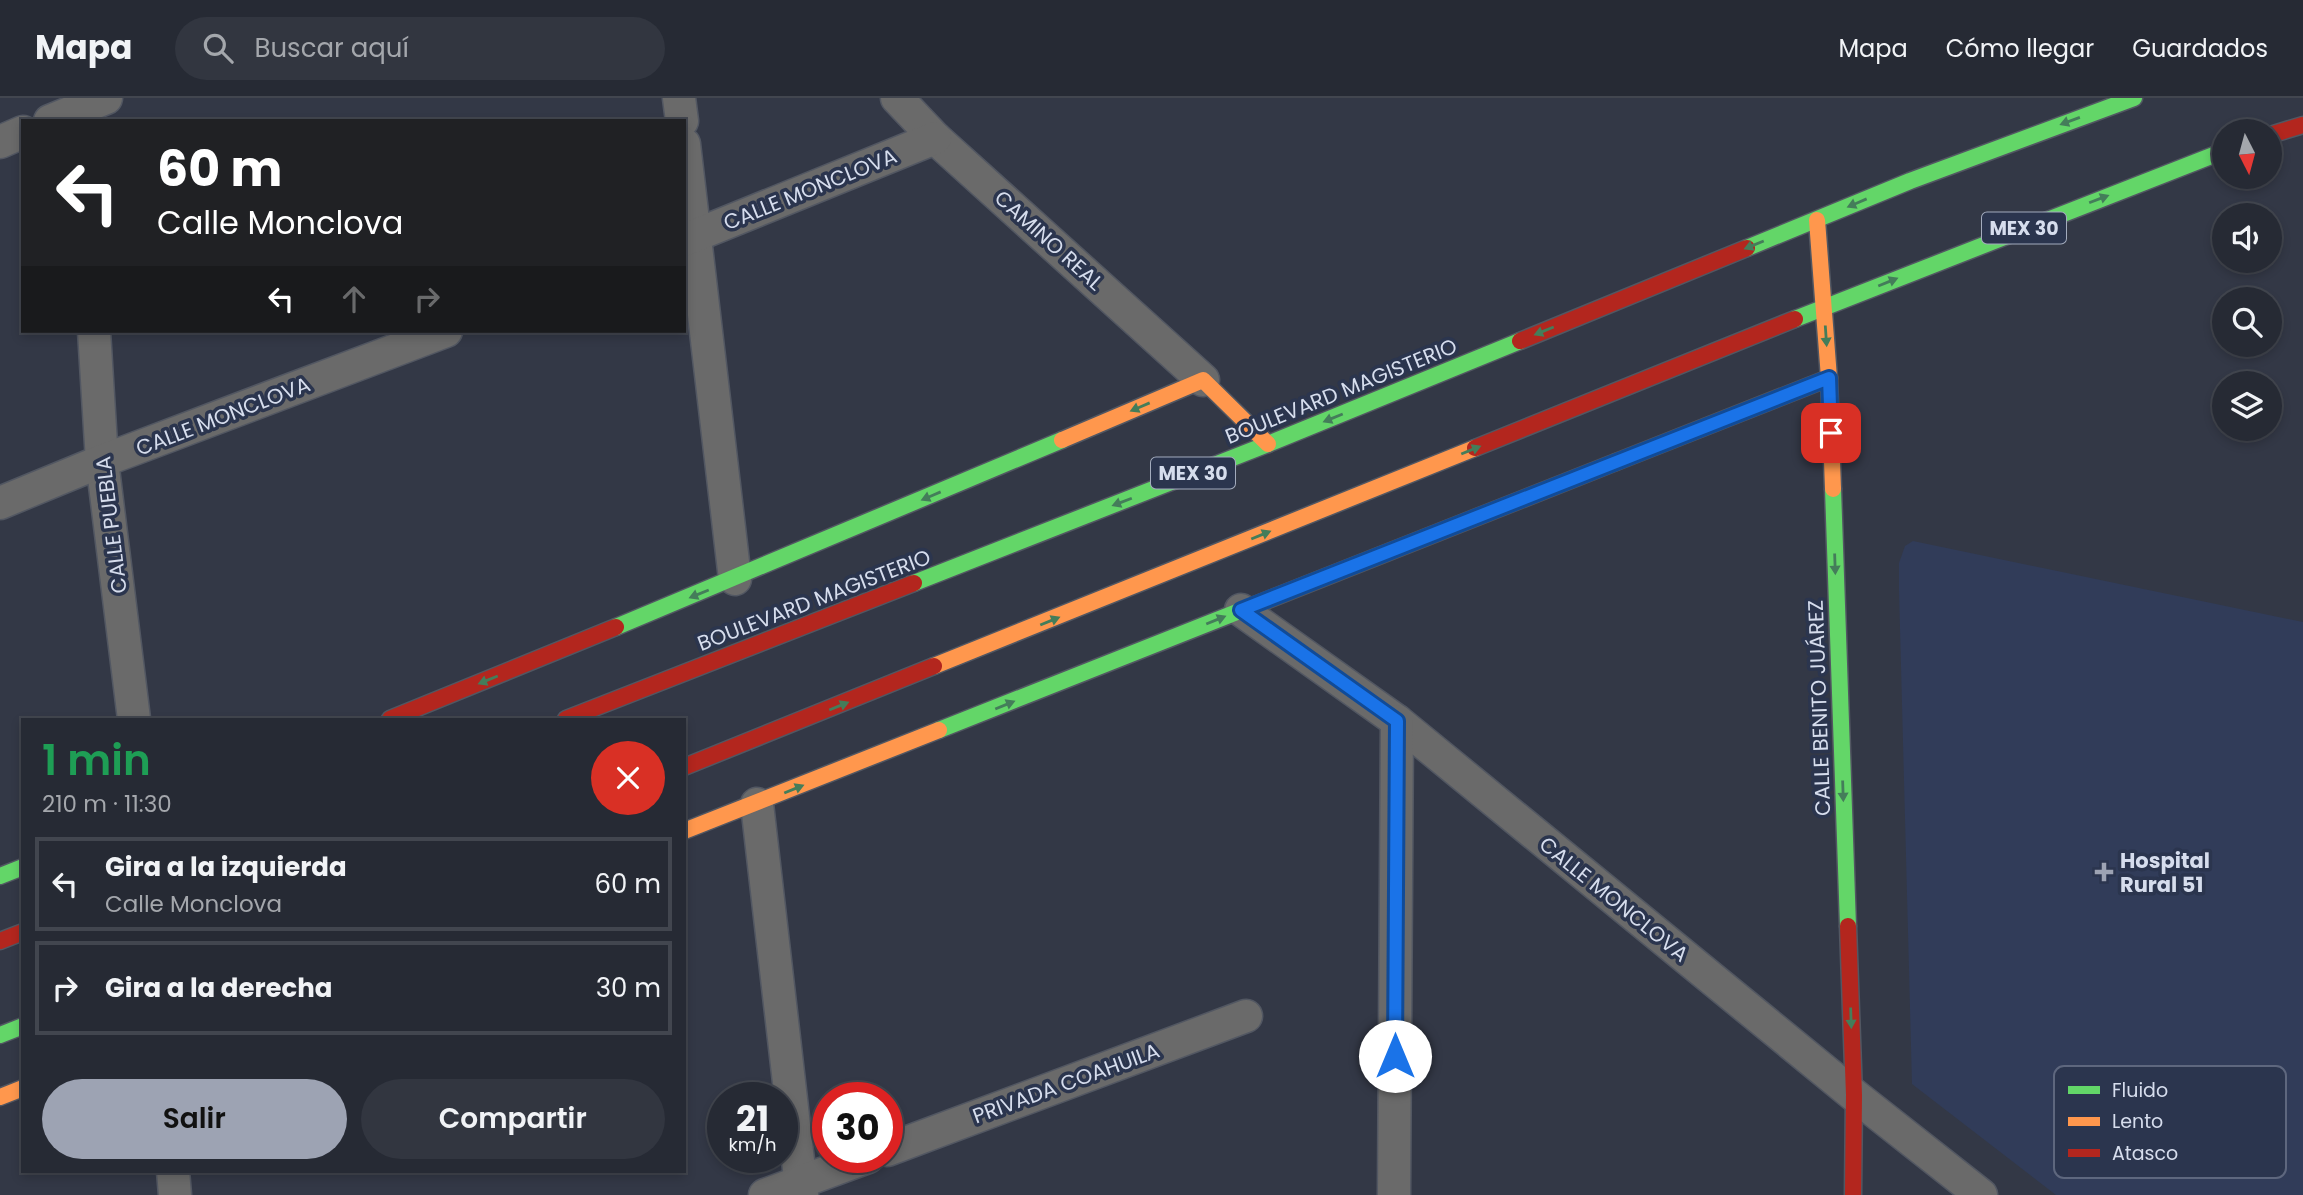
<!DOCTYPE html>
<html lang="es">
<meta charset="utf-8">
<style>
body{margin:0;font-family:Poppins,sans-serif;background:#323640;color:#f1f3f6;height:100vh;display:flex;flex-direction:column;font-size:26px;white-space:nowrap}
*{box-sizing:border-box;margin:0}
p{font-size:23px;color:#a4a7ac}
.icon{flex:none;width:38px;height:38px;fill:none;stroke:currentColor;stroke-width:2;stroke-linecap:round;stroke-linejoin:round}
.map{position:relative;flex:1;overflow:hidden}
.side{position:absolute;left:21px;top:620px;width:665px;height:455px;display:flex;flex-direction:column;background:#262a34;border-radius:0px;box-shadow:0 4px 10px #0003,0 0 0 2px #42464f}
.side>*{flex:none}
.top-card{position:absolute;left:21px;top:21px;width:665px;height:214px;border-radius:0px;box-shadow:0 4px 10px #0003,0 0 0 2px #42464f;background:#202124;color:#fff;overflow:hidden}
.needle{width:46px;rotate:174deg}
.controls{position:absolute;left:2212px;top:21px;display:grid;gap:14px}
.controls a{display:grid;place-items:center;width:70px;height:70px;border-radius:50%;background:#262a34;box-shadow:0 4px 10px #0003,0 0 0 2px #42464f;font-size:35px}
.speed{position:absolute;left:707px;top:984px;display:flex;gap:14px;font-size:35px;font-weight:700;text-align:center}
.speed>*{display:grid;place-content:center;width:91px;height:91px;border-radius:50%;background:#262a34;box-shadow:0 4px 10px #0003,0 0 0 2px #42464f;line-height:1}
.speed small{font-size:18px;font-weight:400}
.speed .limit{border:10px solid #d22;background:#fff;color:#111}
.pin{position:absolute;display:grid;place-items:center;width:60px;height:60px;color:#fff;margin:-30px;border-radius:14px;box-shadow:0 4px 10px #0006}
.me{position:absolute;width:77px;margin:-38px;rotate:0deg;stroke-linejoin:round;filter:drop-shadow(0 0 5px #0008)}
.turn{display:flex;align-items:center;gap:24px;height:147px;padding:0 21px;font-size:32px}
.turn .icon{width:91px;height:91px;stroke-width:2.5}
.turn b{display:block;font-size:49px;line-height:60px}
.lanes{display:flex;align-items:center;height:66px;padding:0 21px;background:#0003;justify-content:center;gap:35px;direction:ltr}
.lanes .off{opacity:.35}
.round{display:grid;place-items:center;flex:none;width:74px;height:74px;border-radius:37px;background:#323640}
.overview{display:flex;align-items:center;justify-content:space-between;height:119px;padding:0 21px}
h1{font-size:42px;font-weight:600;line-height:52px;color:#1e9e55}
.cta{display:flex;gap:14px;margin-top:auto;padding:14px 21px}
.cta a{flex:1;height:80px;border-radius:42px;background:#9da3b3;color:#111;font-size:28px;font-weight:600;line-height:80px;text-align:center}
.cta a+a{background:#323640;color:#f1f3f6}
ul{padding:0;list-style:none}
li{display:flex;align-items:center;gap:21px;height:94px;margin:0 14px 10px;padding:0 7px;border:4px solid #42464f;border-radius:0px}
li div{flex:1}
li b{display:block;font-size:26px}
li em{font-style:normal}
header{display:flex;align-items:center;gap:42px;box-sizing:border-box;height:98px;padding:0 35px;background:#262a34;border-bottom:2px solid #42464f}
header strong{font-size:33px}
nav{display:flex;gap:38px;margin-inline-start:auto;font-size:24px}
.search{width:490px;height:63px;background:#323640;display:flex;align-items:center;gap:18px;box-sizing:border-box;padding:0 24px;border-radius:38px;color:#a4a7ac;font-size:26px}
.map>svg:first-child{display:block}
</style>
<header>
<strong>Mapa</strong>
<div class="search"><svg class="icon" aria-label="search" viewBox="0 0 24 24"><circle cx="10" cy="10" r="6"/><path d="M15 15l6 6"/></svg>Buscar aquí</div>
<nav><a>Mapa</a><a>Cómo llegar</a><a>Guardados</a></nav>
</header>
<div class="map">
<svg width="2303" height="1097" viewBox="0 0 2303 1097">
<rect width="100%" height="100%" fill="#333846"/>
<polygon fill="#313c59" points="1913,443 2303,524 2303,1097 2056,1097 1912,986 1899,492 1899,465 1905,448"/>
<g fill="none" stroke-linecap="round" stroke-linejoin="round">
<g stroke="#525762" stroke-width="35">
<g id="street">
<polyline points="679,0 682,23"/>
<polyline points="897,0 935,40 1203,282"/>
<polyline points="50,23 106,0"/>
<polyline points="0,44 23,34"/>
<polyline points="684,46 735,481"/>
<polyline points="684,142 935,40"/>
<polyline points="94,233 102,363 134,621"/>
<polyline points="0,405 102,363 446,233"/>
<polyline points="1241,512 1397,623 1854,997 1981,1097"/>
<polyline points="757,706 802,1097"/>
<polyline points="887,1052 1246,918"/>
<polyline points="173,1073 175,1097"/>
<polyline points="765,1097 868,1059"/>
<polyline points="1394,1097 1397,623"/>
</g>
</g>
<g stroke="#525762" stroke-width="19">
<g id="fast">
<polyline points="1747,150 1910,83 2134,0"/>
<polyline points="1795,221 2224,53"/>
<polyline points="1833,391 1848,828"/>
<polyline points="914,485 1268,346 1520,243"/>
<polyline points="616,529 1062,342"/>
<polyline points="939,632 1616,364"/>
<polyline points="0,778 23,769"/>
<polyline points="0,937 23,928"/>
</g>
</g>
<g stroke="#525762" stroke-width="19">
<g id="slow">
<polyline points="1817,122 1829,280 1833,391"/>
<polyline points="1062,342 1203,282 1268,346"/>
<polyline points="1616,364 1829,280"/>
<polyline points="934,568 1475,350"/>
<polyline points="684,733 939,632"/>
<polyline points="0,999 23,990"/>
</g>
</g>
<g stroke="#525762" stroke-width="19">
<g id="jam">
<polyline points="2270,37 2303,27"/>
<polyline points="1520,243 1747,150"/>
<polyline points="1475,350 1795,221"/>
<polyline points="390,621 616,529"/>
<polyline points="566,621 914,485"/>
<polyline points="684,669 934,568"/>
<polyline points="1848,828 1854,997 1853,1097"/>
<polyline points="0,843 23,834"/>
</g>
</g>
<use href="#street" stroke="#6a6a6a" stroke-width="32"/>
<use href="#fast" stroke="#63d668" stroke-width="16"/>
<use href="#slow" stroke="#ff974d" stroke-width="16"/>
<use href="#jam" stroke="#b3261e" stroke-width="16"/>
</g>
<defs><path id="oneway-solid" d="M-6-.8H1V-3.2L6.5 0L1 3.2V.8H-6Z" transform="scale(1.75)"/></defs>
<g fill="#447d5a">
<use href="#oneway-solid" transform="translate(2070 23) rotate(160)"/>
<use href="#oneway-solid" transform="translate(2099 101) rotate(-21)"/>
<use href="#oneway-solid" transform="translate(1857 105) rotate(157)"/>
<use href="#oneway-solid" transform="translate(1754 147) rotate(158)"/>
<use href="#oneway-solid" transform="translate(1888 184) rotate(-22)"/>
<use href="#oneway-solid" transform="translate(1544 233) rotate(158)"/>
<use href="#oneway-solid" transform="translate(1826 238) rotate(86)"/>
<use href="#oneway-solid" transform="translate(1140 309) rotate(157)"/>
<use href="#oneway-solid" transform="translate(1333 320) rotate(158)"/>
<use href="#oneway-solid" transform="translate(1471 352) rotate(-22)"/>
<use href="#oneway-solid" transform="translate(931 398) rotate(157)"/>
<use href="#oneway-solid" transform="translate(1122 404) rotate(159)"/>
<use href="#oneway-solid" transform="translate(1261 437) rotate(-22)"/>
<use href="#oneway-solid" transform="translate(1835 466) rotate(88)"/>
<use href="#oneway-solid" transform="translate(699 496) rotate(158)"/>
<use href="#oneway-solid" transform="translate(1216 522) rotate(-22)"/>
<use href="#oneway-solid" transform="translate(1050 523) rotate(-22)"/>
<use href="#oneway-solid" transform="translate(488 582) rotate(158)"/>
<use href="#oneway-solid" transform="translate(1005 607) rotate(-22)"/>
<use href="#oneway-solid" transform="translate(839 608) rotate(-22)"/>
<use href="#oneway-solid" transform="translate(794 691) rotate(-22)"/>
<use href="#oneway-solid" transform="translate(1843 693) rotate(88)"/>
<use href="#oneway-solid" transform="translate(1851 920) rotate(88)"/>
</g>
<g fill="none" stroke-linecap="round" stroke-linejoin="round">
<g stroke="#114b97" stroke-width="18">
<polyline id="route" points="1395,958 1397,623 1241,512 1829,280 1831,335"/>
</g>
<use href="#route" stroke="#1a73e8" stroke-width="12"/>
</g>
<path fill="#9da3b3" stroke="#2b354e" stroke-width="2.5" d="M2100.5 763.5h7v7h7v7h-7v7h-7v-7h-7v-7h7z"/>
<g text-anchor="middle" dominant-baseline="central" stroke-width="7" stroke-linejoin="round" paint-order="stroke">
<g fill="#2b354e" stroke="#a3abbd" stroke-width="2">
<rect x="1982" y="114.5" width="84" height="31" rx="5"/>
<rect x="1151" y="359.5" width="84" height="31" rx="5"/>
</g>
<g font-size="19" font-weight="bold" fill="#d6dded">
<text x="2024" y="130">MEX 30</text>
<text x="1193" y="375">MEX 30</text>
</g>
<g font-size="21" fill="#d6dded" stroke="#2b354e">
<text transform="translate(810 91) rotate(-22)">CALLE MONCLOVA</text>
<text transform="translate(1049 142) rotate(42)">CAMINO REAL</text>
<text transform="translate(1341 293) rotate(-22)">BOULEVARD MAGISTERIO</text>
<text transform="translate(223 318) rotate(-21)">CALLE MONCLOVA</text>
<text transform="translate(111 427) rotate(-97)">CALLE PUEBLA</text>
<text transform="translate(814 502) rotate(-21)">BOULEVARD MAGISTERIO</text>
<text transform="translate(1819 610) rotate(-92)">CALLE BENITO JUÁREZ</text>
<text transform="translate(1614 801) rotate(39)">CALLE MONCLOVA</text>
<text transform="translate(1066 985) rotate(-20)">PRIVADA COAHUILA</text>
</g>
<g font-size="21" font-weight="bold" fill="#d6dded" stroke="#2b354e" text-anchor="start">
<text x="2120" y="762">Hospital<tspan x="2120" dy="24">Rural 51</tspan></text>
</g>
</g>
<rect x="2054" y="968" width="232" height="112" rx="10" fill="#2b354e" stroke="#5e677e" stroke-width="2"/>
<rect x="2068" y="988" width="32" height="8" fill="#63d668"/>
<rect x="2068" y="1019" width="32" height="9" fill="#ff974d"/>
<rect x="2068" y="1051" width="32" height="8" fill="#b3261e"/>
<g font-size="19" fill="#d6dded">
<text x="2112" y="999">Fluido</text>
<text x="2112" y="1030">Lento</text>
<text x="2112" y="1062">Atasco</text>
</g>
</svg>
<div class="controls">
<a><svg class="needle" viewBox="-14 -14 28 28"><path d="M0-13l5 13h-10z" fill="#e53935"/><path d="M0 13l5-13h-10z" fill="#a4a7ac"/></svg></a>
<a><svg class="icon" aria-label="sound" viewBox="0 0 24 24"><path d="M4 9h4l5-4v14l-5-4H4zM17 9q2 3 0 6"/></svg></a>
<a><svg class="icon" aria-label="search" viewBox="0 0 24 24"><circle cx="10" cy="10" r="6"/><path d="M15 15l6 6"/></svg></a>
<a><svg class="icon" aria-label="layers" viewBox="0 0 24 24"><path d="M12 4l9 5-9 5-9-5zM3 14l9 5 9-5"/></svg></a>
</div>
<div class="speed"><div>21<small>km/h</small></div><div class="limit">30</div></div>
<div class="pin" style="left:1831px;top:335px;background:#d93025"><svg class="icon" aria-label="arrive" viewBox="0 0 24 24"><path d="M6 21V4h12l-3 4 3 4H6"/></svg></div>
<svg class="me" style="left:1395px;top:958px" viewBox="-20 -20 40 40"><circle r="19" fill="#fff"/><path d="M0-13L10 11 0 6-10 11z" fill="#1a73e8"/></svg>
<div class="top-card">
<div class="turn"><svg class="icon" aria-label="left" viewBox="0 0 24 24"><path d="M17 20v-9H6M10 6l-5 5 5 5"/></svg><div><b>60 m</b>Calle Monclova</div></div>
<div class="lanes"><svg class="icon" aria-label="left" viewBox="0 0 24 24"><path d="M17 20v-9H6M10 6l-5 5 5 5"/></svg><svg class="icon off" aria-label="ahead" viewBox="0 0 24 24"><path d="M12 20V5M6 11l6-6 6 6"/></svg><svg class="icon off" aria-label="right" viewBox="0 0 24 24"><path d="M7 20v-9h11M14 6l5 5-5 5"/></svg></div>
</div>
<section class="side">
<div class="overview"><div><h1>1 min</h1><p>210 m · 11:30</p></div><a class="round" style="background:#d93025;color:#fff"><svg class="icon" aria-label="close" viewBox="0 0 24 24"><path d="M6 6l12 12M18 6L6 18"/></svg></a></div>
<ul>
<li><svg class="icon" aria-label="left" viewBox="0 0 24 24"><path d="M17 20v-9H6M10 6l-5 5 5 5"/></svg><div><b>Gira a la izquierda</b><p>Calle Monclova</p></div><em>60 m</em></li>
<li><svg class="icon" aria-label="right" viewBox="0 0 24 24"><path d="M7 20v-9h11M14 6l5 5-5 5"/></svg><div><b>Gira a la derecha</b></div><em>30 m</em></li>
</ul>
<div class="cta"><a>Salir</a><a>Compartir</a></div>
</section>
</div>
